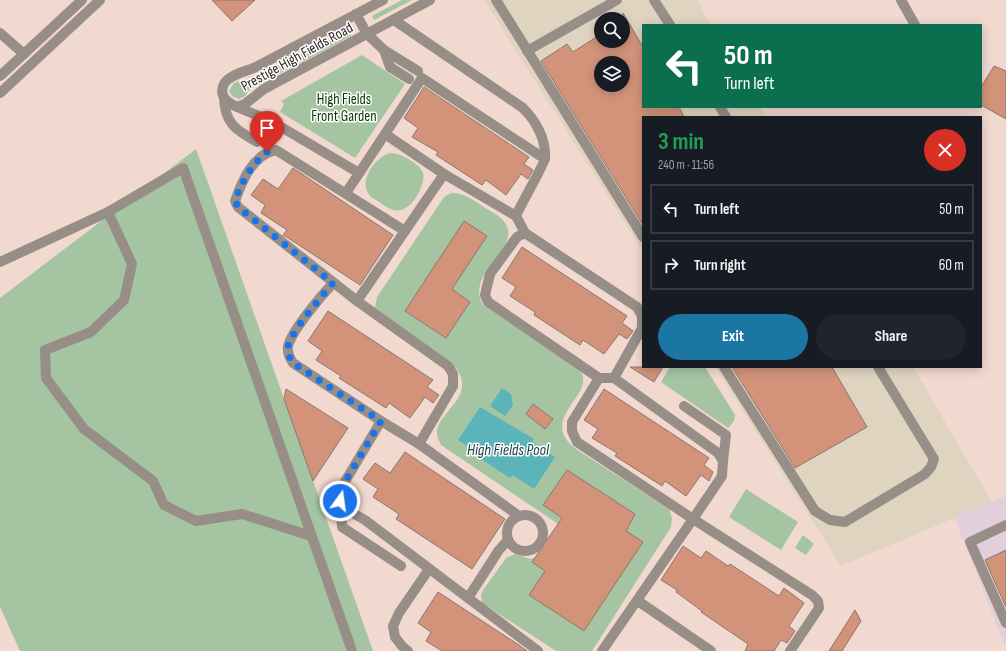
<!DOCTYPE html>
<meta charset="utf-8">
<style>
body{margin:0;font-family:"Sofia Sans Condensed",sans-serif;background:#20242c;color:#f1f3f6;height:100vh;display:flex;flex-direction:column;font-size:15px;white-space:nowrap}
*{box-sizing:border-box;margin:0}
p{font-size:13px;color:#9ea1a6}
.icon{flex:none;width:22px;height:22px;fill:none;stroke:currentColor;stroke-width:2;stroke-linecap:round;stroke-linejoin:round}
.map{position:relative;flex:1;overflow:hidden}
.side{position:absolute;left:642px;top:116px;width:340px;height:252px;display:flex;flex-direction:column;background:#171b24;border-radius:0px;box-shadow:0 2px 10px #0003}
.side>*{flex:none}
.top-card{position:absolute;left:642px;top:24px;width:340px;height:84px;border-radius:0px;box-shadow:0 2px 10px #0003;background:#0b6e4f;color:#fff;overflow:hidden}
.tools{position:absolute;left:594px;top:12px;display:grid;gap:8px}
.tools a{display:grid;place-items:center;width:36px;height:36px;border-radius:50%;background:#171b24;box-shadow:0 2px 10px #0003;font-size:20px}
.pin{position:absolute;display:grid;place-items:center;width:34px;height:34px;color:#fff;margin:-41px -17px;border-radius:50% 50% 50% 0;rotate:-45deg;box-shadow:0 0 4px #0007}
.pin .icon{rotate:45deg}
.me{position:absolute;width:44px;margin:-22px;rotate:14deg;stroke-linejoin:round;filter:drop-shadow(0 0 3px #0008)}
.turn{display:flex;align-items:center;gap:14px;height:84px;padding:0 16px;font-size:18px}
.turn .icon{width:52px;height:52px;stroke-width:2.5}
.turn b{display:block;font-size:28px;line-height:34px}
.round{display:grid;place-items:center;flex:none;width:42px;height:42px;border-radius:21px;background:#20242c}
.summary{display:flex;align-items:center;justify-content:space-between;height:68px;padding:0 16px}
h1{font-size:24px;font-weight:700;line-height:30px;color:#1e9e55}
.primary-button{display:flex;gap:8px;margin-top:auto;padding:8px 16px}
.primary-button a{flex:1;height:46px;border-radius:24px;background:#1b76a4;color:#fff;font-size:16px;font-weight:700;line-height:46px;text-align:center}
.primary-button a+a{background:#20242c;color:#f1f3f6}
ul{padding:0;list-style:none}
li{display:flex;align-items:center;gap:12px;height:50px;margin:0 8px 6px;padding:0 8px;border:2px solid #363941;border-radius:0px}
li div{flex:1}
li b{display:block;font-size:15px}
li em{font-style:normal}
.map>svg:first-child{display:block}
</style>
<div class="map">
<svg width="1006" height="651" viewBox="0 0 1006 651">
<rect width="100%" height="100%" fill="#f1d9d0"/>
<g fill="#dfd4c0" fill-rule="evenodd">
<path d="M484 0H697L711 25H643V107H760L766 117H643V252ZM601 19H623V41H601ZM601 63H623V85H601Z"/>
<polygon points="715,367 913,367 992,502 841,566"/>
</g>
<polygon fill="#e3cedc" points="1006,496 1006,648 954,517"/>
<g fill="#a5c5a2">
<polygon points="402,0 412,0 374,20 372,16"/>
<polygon points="348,30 351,36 249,90 245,96 239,99 232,96 229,91 234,83 240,81 245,84"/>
<polygon points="362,55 405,84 355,158 280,112 284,104 281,101"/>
<polygon points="196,149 373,651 20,651 0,607 0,298"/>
<path d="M390 153C398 153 403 156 410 160 415 163 421 167 423 173 426 183 414 205 404 209 395 213 387 208 381 203 376 200 369 197 367 191 361 177 376 157 390 153Z"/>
<path d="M452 193C465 193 475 201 485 208 492 212 501 216 505 223 523 248 464 272 483 305L575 366C607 391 533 416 576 449L669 509 672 518 671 527 592 651H556L482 603 481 595 483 590 506 558 515 554 530 559 535 558 558 524 441 445C439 441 436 435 437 430 442 409 476 396 456 368L379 316 375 308 377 297 440 203 445 196Z"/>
<polygon points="670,367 705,367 735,415 734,421 728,428 661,382"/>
<polygon points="746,489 798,522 781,550 729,517"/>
<polygon points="803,535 814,544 806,555 795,548"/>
</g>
<g fill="#5cb4bb">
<polygon points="502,388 511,394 513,405 505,416 490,406"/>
<polygon points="480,407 534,439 533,442 555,457 534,489 513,475 510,478 475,455 477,452 458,440"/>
</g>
<g fill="#d2937a" stroke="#8d776e" fill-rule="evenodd">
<polygon points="212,0 255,0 232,21"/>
<path d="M623 13 643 47V107H679L684 117H643V225L541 61 567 44 573 52 601 34V41H623ZM601 63H623V85H601Z"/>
<polygon points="994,66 1006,71 1006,119 981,105 981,87"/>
<polygon points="424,87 529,157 524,164 533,170 528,179 521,174 506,195 486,180 482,185 436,155 438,152 412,137 418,128 404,118"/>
<polygon points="293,168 393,235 360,285 285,236 283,235 287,230 261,213 265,205 251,195 263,179 278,189"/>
<polygon points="464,221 487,236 452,289 470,302 446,338 405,311"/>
<polygon points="522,247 627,316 622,323 633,331 627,339 619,334 604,354 583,340 580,345 534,315 535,312 510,296 516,287 502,278"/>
<polygon points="328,311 433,380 427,387 439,395 433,403 425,397 410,418 389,403 386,408 339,378 341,376 316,360 322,351 308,341"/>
<polygon points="630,367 663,367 654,382"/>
<polygon points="732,367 832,367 867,427 795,468"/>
<polygon points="286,389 348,428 313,481 284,399"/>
<polygon points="604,389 709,458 704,465 713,472 709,481 701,475 686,496 665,481 662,486 615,456 617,453 592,438 598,429 584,420"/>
<polygon points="533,404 553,419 545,429 526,414"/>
<polygon points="405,452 505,519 472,569 396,519 399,514 373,497 378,489 363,479 375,463 390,473"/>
<polygon points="567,470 635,514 626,531 643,542 584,631 529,595 545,571 532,562 562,518 543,505"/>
<polygon points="683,546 701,558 706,551 728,566 730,564 779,596 784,588 804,603 789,626 795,631 787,643 781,640 774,651 745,651 748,644 701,612 702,611 676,592 677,590 661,580"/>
<polygon points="1006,550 1006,607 985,560"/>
<polygon points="438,592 519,645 527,651 442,651 426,641 431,632 418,623"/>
<polygon points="855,610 861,621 842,651 829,651"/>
</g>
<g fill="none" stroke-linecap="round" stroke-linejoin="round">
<g stroke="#968e87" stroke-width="10">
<path d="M383 0C341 22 300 44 258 66 249 71 229 74 224 84 218 96 228 103 237 107L245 104 264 89 430 0"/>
<polyline points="496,0 643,237"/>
<polyline points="654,0 670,25"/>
<polyline points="901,0 915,25"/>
<polyline points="356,14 367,34 384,50 418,71"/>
<polyline points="0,33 24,54"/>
<polyline points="384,50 390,67 409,79"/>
<polyline points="527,51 617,0"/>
<polyline points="0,76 82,0"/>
<polyline points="0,93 100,0"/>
<path d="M224 98C225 124 236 130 257 142"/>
<polyline points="237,107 271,121 359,173"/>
<polyline points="720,107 726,117"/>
<polyline points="385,134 444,174"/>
<polyline points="346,193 422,78 545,159"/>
<polyline points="108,212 132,264 124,300 91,332 45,350 46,378 84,429 153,481 164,505 196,521 242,514 311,536"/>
<polyline points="516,216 525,233 637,307 642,316 642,328 614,378 718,453 723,461 722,476 693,519 812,595 818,601 819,608 790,651"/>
<path d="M405 231 276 150C253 154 242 181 235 201L238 207 357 301 448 366 453 374V386L419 444 519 516"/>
<polyline points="525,233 517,237 490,274 485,295 488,302 599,378 614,378"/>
<polyline points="0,262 108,212 183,168 352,651"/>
<path d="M333 283C321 296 295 327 289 343 286 350 289 357 293 363L381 421 343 485 340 501 349 511 365 520 538 651"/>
<path d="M357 301 444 174 516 216C520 206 545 163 545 158 546 139 536 121 523 108L394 20"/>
<polyline points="724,367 815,511 830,520 845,522 925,474 931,467 934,459 878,367"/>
<polyline points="599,378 572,422 572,431 577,442 693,519 602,651"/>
<polyline points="684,406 726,435 723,461"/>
<polyline points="381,421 419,444"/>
<polyline points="340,501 342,527 401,566"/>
<circle cx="525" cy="533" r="18"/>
<polyline points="1006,525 970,542 1006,623"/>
<polyline points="468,598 499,550 508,540"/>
<polyline points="638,601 711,651"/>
<polyline points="408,651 402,646 395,637 393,626 399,613 429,569"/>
</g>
</g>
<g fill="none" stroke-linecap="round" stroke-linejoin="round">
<path stroke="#1a73e8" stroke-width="7" stroke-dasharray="0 12.6" d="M267 152C251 165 242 181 235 201L238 207 333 283C321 297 295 327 289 343 286 350 289 357 293 363L381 421 343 485 340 501"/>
</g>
<g text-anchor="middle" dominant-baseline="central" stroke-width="3" stroke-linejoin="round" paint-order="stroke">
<g font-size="15" fill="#2e2522" stroke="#fff">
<text transform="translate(297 57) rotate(-29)">Prestige High Fields Road</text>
</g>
<g font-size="15" fill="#063706" stroke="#fff">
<text x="344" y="99">High Fields<tspan x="344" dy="17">Front Garden</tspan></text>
</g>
<g font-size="16" font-style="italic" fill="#143e41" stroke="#fff">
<text x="508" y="450">High Fields Pool</text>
</g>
</g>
</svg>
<div class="tools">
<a><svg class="icon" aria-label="search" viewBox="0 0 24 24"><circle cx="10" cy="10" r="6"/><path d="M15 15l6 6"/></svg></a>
<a><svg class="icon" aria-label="layers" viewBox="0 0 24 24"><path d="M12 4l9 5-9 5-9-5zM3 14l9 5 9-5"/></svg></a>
</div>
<div class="pin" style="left:267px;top:152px;background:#d93025"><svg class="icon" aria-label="arrive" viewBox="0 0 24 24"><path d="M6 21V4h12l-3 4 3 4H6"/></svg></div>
<svg class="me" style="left:340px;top:501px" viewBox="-20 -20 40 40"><circle r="17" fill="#1a73e8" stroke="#fff" stroke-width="3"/><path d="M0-11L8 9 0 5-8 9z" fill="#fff"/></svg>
<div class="top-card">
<div class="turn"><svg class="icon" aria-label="left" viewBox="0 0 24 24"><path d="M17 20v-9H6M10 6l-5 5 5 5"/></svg><div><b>50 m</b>Turn left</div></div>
</div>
<section class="side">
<div class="summary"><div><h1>3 min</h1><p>240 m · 11:56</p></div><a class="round" style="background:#d93025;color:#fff"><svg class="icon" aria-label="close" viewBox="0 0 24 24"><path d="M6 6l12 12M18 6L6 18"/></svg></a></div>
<ul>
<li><svg class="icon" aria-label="left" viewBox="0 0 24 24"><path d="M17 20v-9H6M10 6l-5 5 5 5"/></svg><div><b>Turn left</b></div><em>50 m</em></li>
<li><svg class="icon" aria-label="right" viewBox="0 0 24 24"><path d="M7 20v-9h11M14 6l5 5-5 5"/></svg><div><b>Turn right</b></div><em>60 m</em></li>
</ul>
<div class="primary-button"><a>Exit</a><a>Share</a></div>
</section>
</div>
